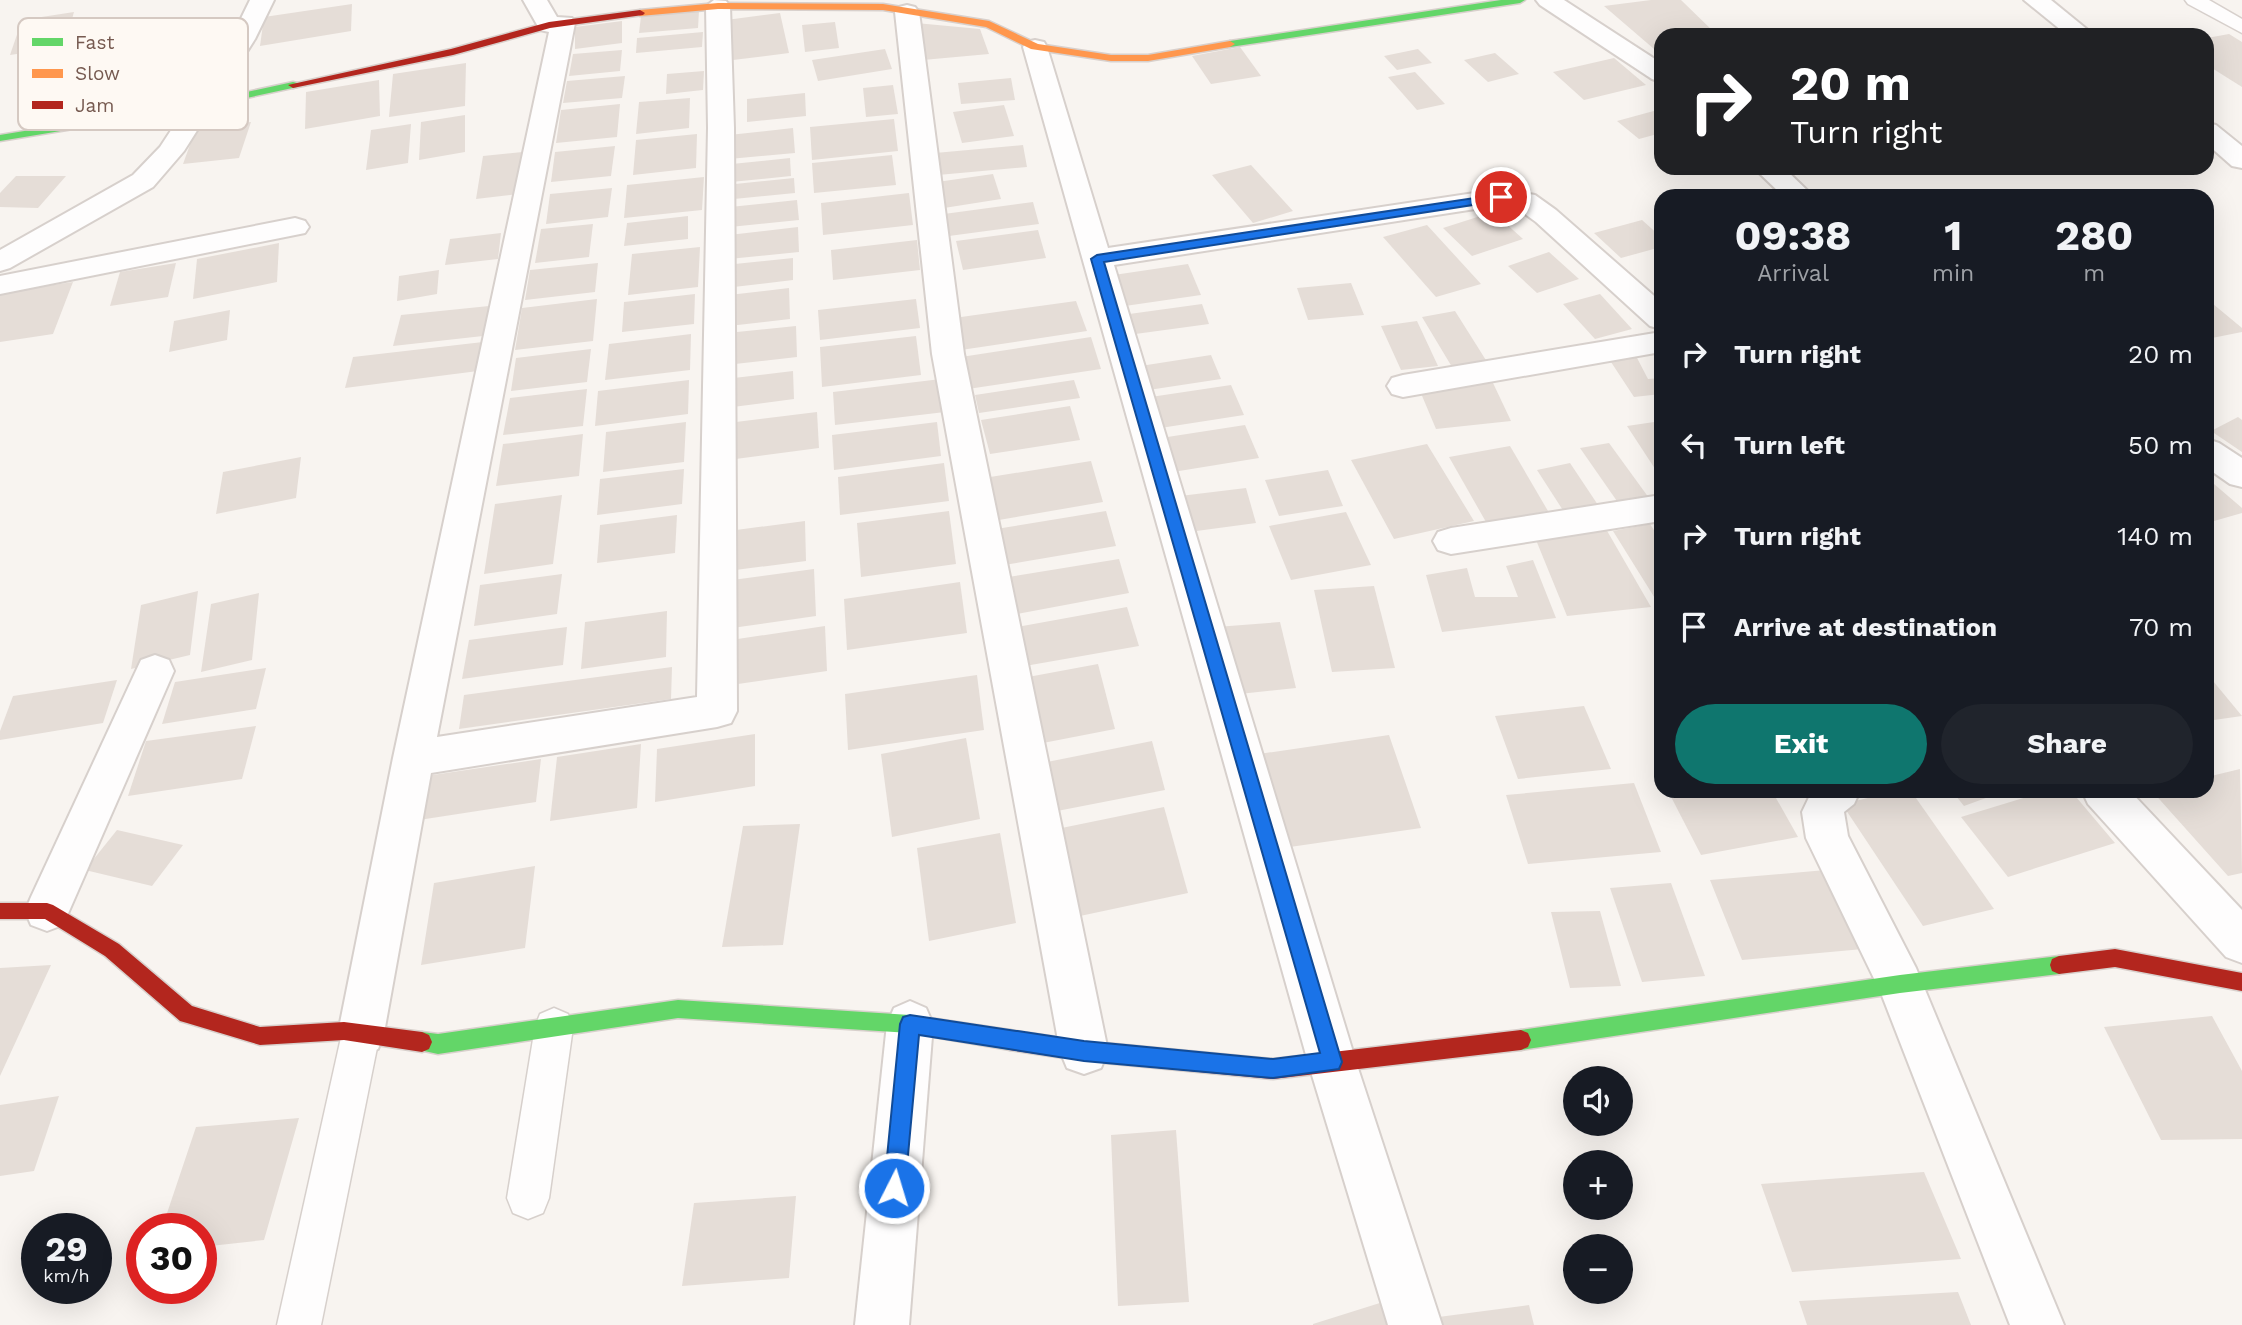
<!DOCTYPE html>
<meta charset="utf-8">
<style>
body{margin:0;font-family:"Work Sans",sans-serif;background:#20242c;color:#f1f3f6;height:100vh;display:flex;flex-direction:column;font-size:26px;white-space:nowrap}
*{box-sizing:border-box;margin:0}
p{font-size:23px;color:#9ea1a6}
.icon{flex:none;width:38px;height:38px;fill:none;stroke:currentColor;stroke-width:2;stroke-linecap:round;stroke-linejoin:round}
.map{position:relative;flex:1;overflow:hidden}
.sheet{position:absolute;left:1654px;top:189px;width:560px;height:609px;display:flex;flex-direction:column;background:#171b24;border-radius:21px;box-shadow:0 7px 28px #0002}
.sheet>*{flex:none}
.hud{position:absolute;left:1654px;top:28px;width:560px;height:147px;border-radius:21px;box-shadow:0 7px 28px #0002;background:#202124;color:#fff;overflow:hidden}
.tools{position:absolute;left:1563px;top:1066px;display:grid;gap:14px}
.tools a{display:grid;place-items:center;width:70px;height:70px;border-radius:50%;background:#171b24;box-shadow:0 7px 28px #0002;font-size:35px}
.speed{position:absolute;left:21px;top:1213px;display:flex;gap:14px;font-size:35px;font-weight:700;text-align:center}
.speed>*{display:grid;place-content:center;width:91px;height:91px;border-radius:50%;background:#171b24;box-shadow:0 7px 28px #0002;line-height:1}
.speed small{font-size:18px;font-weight:400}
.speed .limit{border:10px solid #d22;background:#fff;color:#111}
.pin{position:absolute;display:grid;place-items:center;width:60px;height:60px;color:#fff;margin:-30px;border:4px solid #fff;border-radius:50%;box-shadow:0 2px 7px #0007}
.me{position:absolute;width:77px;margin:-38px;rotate:5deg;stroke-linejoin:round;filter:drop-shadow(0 0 5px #0008)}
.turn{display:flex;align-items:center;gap:24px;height:147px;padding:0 21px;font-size:32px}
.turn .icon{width:91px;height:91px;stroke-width:2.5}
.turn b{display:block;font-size:49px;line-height:60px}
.eta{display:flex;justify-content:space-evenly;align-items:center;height:119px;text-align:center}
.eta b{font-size:42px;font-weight:700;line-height:49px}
.primary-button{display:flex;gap:14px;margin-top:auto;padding:14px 21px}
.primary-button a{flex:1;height:80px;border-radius:42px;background:#0f766e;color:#fff;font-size:28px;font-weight:700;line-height:80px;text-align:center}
.primary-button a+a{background:#20242c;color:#f1f3f6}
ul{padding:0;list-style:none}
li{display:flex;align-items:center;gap:21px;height:91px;padding:0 21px}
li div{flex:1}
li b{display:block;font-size:26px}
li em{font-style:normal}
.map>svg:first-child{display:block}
</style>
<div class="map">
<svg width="2242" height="1325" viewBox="0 0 2242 1325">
<rect width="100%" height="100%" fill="#f8f4f0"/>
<g fill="#e5ddd7">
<polygon points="1651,0 1681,0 1717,35 1661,35 1661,55 1604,6"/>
<polygon points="352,4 351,31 260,46 264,17"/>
<polygon points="699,11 698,28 639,33 641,16"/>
<polygon points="74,12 64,47 10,55 22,20"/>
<polygon points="780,13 789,53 733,60 726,20"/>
<polygon points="622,21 622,43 575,49 575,27"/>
<polygon points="835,22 839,48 805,52 802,25"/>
<polygon points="916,23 980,29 989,54 923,60"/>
<polygon points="703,32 702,47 636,53 637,38"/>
<polygon points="2229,34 2242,42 2242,87 2207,65 2207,38"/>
<polygon points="1240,47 1261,76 1211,84 1192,56"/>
<polygon points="885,49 892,69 818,81 812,60"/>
<polygon points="1418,49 1432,63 1397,70 1384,56"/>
<polygon points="622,50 620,71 569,76 573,54"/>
<polygon points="1495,53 1519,74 1488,82 1464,60"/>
<polygon points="1614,58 1646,85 1584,100 1553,72"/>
<polygon points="466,63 465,106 389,117 393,74"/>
<polygon points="704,71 703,90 666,94 667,74"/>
<polygon points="1415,72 1445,104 1417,110 1388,77"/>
<polygon points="625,76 622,98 563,103 567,81"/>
<polygon points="1011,78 1015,100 961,104 958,83"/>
<polygon points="379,80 380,116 305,129 306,92"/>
<polygon points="893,85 898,114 866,117 863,88"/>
<polygon points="805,93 806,116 747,122 747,99"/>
<polygon points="690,98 689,128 636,134 639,102"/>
<polygon points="620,104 617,137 556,143 561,110"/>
<polygon points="1004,105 1014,136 962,143 953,112"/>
<polygon points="1661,109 1661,133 1639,139 1617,121"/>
<polygon points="465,115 465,152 419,160 421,122"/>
<polygon points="894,119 898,151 812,160 810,127"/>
<polygon points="251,122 239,158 183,164 196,128"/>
<polygon points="411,124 408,163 366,170 371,130"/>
<polygon points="793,128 795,153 729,159 729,135"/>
<polygon points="697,134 696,168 633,175 636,140"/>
<polygon points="1023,145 1027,167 938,175 935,153"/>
<polygon points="615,146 611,176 551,182 555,152"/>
<polygon points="532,151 527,193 476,199 483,156"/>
<polygon points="892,155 896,185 814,193 812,163"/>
<polygon points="790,158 791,176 731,182 732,164"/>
<polygon points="1251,165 1293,211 1253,223 1212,175"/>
<polygon points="993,174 1001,199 944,208 937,182"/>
<polygon points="16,176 66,176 38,208 0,207 0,193"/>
<polygon points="704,177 702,210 624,218 627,185"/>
<polygon points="794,178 795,193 734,199 735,184"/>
<polygon points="612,188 608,217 546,224 550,194"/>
<polygon points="909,193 913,225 823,235 821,203"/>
<polygon points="797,200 799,220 730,227 730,207"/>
<polygon points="1033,202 1039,224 949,236 944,214"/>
<polygon points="1493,212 1523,239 1472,256 1443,228"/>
<polygon points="688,216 688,239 624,246 627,223"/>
<polygon points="1642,220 1661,237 1661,247 1621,258 1594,233"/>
<polygon points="593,224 589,257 535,263 541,229"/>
<polygon points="1427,225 1481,284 1436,297 1383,237"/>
<polygon points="798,227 799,252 729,259 729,235"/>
<polygon points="1038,230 1046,258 963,270 956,241"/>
<polygon points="501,233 498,259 445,265 450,239"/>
<polygon points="917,240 920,270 833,280 831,250"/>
<polygon points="279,243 277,282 193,299 197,259"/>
<polygon points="700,247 698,287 628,295 632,254"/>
<polygon points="1549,252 1579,279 1537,293 1508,266"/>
<polygon points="793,258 793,280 725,288 725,265"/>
<polygon points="176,263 168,297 110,306 120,272"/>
<polygon points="598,263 595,292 525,300 530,270"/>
<polygon points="1188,264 1201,295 1118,307 1107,276"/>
<polygon points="439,270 437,294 397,301 399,276"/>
<polygon points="73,282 53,334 0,342 0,293"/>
<polygon points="1351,283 1364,315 1308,320 1297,288"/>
<polygon points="789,288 790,319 729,326 729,295"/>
<polygon points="695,294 694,324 622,332 624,302"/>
<polygon points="1600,294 1632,329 1595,339 1563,304"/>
<polygon points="597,299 593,341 515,350 522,308"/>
<polygon points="916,299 920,328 820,340 818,310"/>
<polygon points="2207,299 2242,328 2242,332 2207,339"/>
<polygon points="1076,301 1087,331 961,350 954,318"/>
<polygon points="1202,304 1209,324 1128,335 1122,315"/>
<polygon points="489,306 483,336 393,346 401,315"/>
<polygon points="230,310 227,340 169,352 174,321"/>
<polygon points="1455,311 1489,365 1455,372 1422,317"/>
<polygon points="1417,321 1438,366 1401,370 1381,326"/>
<polygon points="796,326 797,357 726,365 727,333"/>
<polygon points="691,334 690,370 605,380 609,344"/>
<polygon points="916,336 921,375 822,387 820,347"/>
<polygon points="1091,337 1101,369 968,389 961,357"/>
<polygon points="483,342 478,371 345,388 353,357"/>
<polygon points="591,349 587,382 511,391 516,358"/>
<polygon points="1211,355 1221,379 1142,391 1134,367"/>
<polygon points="1636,356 1648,379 1661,378 1661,394 1634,397 1611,362"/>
<polygon points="793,371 794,399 725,408 725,379"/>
<polygon points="941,379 945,412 835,425 833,392"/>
<polygon points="689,380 688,414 595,426 598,391"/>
<polygon points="1074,380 1080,398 979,413 975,395"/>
<polygon points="1493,383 1511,421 1436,429 1420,391"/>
<polygon points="1231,385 1244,415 1154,429 1144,398"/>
<polygon points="587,389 583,426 503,435 510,398"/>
<polygon points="1070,406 1080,440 990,454 981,420"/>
<polygon points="817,412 819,448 728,460 728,423"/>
<polygon points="2238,417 2242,420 2242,452 2211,431"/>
<polygon points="1661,421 1661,478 1627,426"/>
<polygon points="686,422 684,462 603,472 606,432"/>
<polygon points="937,422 941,456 834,470 832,435"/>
<polygon points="1245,425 1259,458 1173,472 1161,438"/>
<polygon points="583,434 579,476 496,486 503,444"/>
<polygon points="1609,443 1649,498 1619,504 1580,448"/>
<polygon points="1427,444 1474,521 1394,539 1351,460"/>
<polygon points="1510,446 1548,511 1486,522 1449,457"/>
<polygon points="301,457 296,498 216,514 223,472"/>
<polygon points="1091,461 1103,502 993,521 984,478"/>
<polygon points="944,463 949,501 840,515 838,477"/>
<polygon points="1570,463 1600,508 1566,515 1537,470"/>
<polygon points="684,469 682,504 597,515 600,479"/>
<polygon points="1328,470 1343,506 1279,516 1265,480"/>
<polygon points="2207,478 2242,508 2242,513 2207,523"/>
<polygon points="1246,488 1256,523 1189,532 1180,496"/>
<polygon points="562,495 553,564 484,574 495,504"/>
<polygon points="949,511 956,564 861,577 857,523"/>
<polygon points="1106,511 1116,546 1004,565 996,529"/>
<polygon points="1346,512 1371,565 1291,580 1269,526"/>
<polygon points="677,515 675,553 597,563 600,525"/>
<polygon points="805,521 806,561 720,572 721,532"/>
<polygon points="1650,524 1661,541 1661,608 1613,531"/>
<polygon points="1606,529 1651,607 1567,616 1536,540"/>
<polygon points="1119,559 1129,593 1017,614 1008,577"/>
<polygon points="1533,560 1556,618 1442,632 1426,575 1467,568 1475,597 1518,597 1506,566"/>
<polygon points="814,569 816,616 725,629 725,581"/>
<polygon points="562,574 557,614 474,626 480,585"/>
<polygon points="960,582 967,633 847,650 844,599"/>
<polygon points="1374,586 1395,668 1332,672 1314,590"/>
<polygon points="198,591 190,655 131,669 141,605"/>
<polygon points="259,593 252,660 201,672 211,604"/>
<polygon points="1127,607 1139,646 1025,666 1017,627"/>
<polygon points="667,611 666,657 581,669 585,622"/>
<polygon points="1280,622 1296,688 1230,695 1216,627"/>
<polygon points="825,626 827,671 731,685 731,640"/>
<polygon points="567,627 563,665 462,679 469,640"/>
<polygon points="1098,664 1115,729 1043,743 1028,677"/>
<polygon points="672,667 671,699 459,729 464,695"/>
<polygon points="266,668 256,709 162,724 175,682"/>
<polygon points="977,675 984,730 848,750 845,694"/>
<polygon points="117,680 103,723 0,740 0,731 13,696"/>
<polygon points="2213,681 2242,716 2207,721 2207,682"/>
<polygon points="1584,706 1611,769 1518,779 1495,716"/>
<polygon points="256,726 242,779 128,796 146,741"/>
<polygon points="755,734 755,786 655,802 657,749"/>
<polygon points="1389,735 1421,828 1283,848 1259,754"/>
<polygon points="966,738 980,819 892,837 881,754"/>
<polygon points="1152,741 1165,790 1052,812 1042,763"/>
<polygon points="641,744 637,808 550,821 557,757"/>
<polygon points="541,759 536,802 419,820 426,776"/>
<polygon points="2240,769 2242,873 2228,876 2152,791 2207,791 2207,777"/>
<polygon points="1634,783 1661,852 1528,864 1506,795"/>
<polygon points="1668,791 1772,791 1798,837 1701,855"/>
<polygon points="1898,791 1911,791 1994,909 1923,926 1842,804"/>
<polygon points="1952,791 2005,791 1964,806"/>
<polygon points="2046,791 2071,791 2115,843 2008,877 1961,817"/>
<polygon points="1164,807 1188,893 1066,919 1047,831"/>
<polygon points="800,824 783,945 722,947 743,826"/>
<polygon points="117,830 183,845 152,886 85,870"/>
<polygon points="1000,833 1016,923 929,941 917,848"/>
<polygon points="535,866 525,948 421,965 434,883"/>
<polygon points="1826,870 1863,949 1742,960 1710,880"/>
<polygon points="1671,883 1705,976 1642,982 1610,888"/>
<polygon points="1600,911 1621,986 1570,988 1551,912"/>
<polygon points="51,965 0,1076 0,968"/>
<polygon points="2212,1016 2242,1071 2242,1139 2161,1140 2104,1027"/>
<polygon points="59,1096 34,1171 0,1176 0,1105"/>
<polygon points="299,1118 264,1240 201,1247 201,1228 162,1228 196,1127"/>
<polygon points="1176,1130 1189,1302 1118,1306 1111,1135"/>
<polygon points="1924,1172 1961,1259 1792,1272 1761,1184"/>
<polygon points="796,1196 789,1278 682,1286 694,1203"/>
<polygon points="1958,1292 1971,1325 1807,1325 1799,1301"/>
<polygon points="1383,1302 1391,1325 1313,1325 1313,1324"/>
<polygon points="1529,1305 1534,1325 1433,1325 1431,1318"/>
</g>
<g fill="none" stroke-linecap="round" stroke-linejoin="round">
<g stroke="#d7d0cc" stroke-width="3">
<g id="lane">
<polygon points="2185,0 2209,0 2242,19 2242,33 2188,4"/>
<polygon points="554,1008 568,1014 573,1027 549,1198 543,1213 528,1219 513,1213 507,1198 535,1027 540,1014"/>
<polygon points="361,1014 375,1020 380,1033 321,1325 277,1325 342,1033 347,1020"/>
</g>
</g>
<g stroke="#d7d0cc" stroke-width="4">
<g id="street">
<polygon points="250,0 274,0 255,39 184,151 153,187 10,268 0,271 0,250 133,175 160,147 231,39"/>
<polygon points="523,0 547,0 557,17 572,18 575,23 437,737 697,697 708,128 706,6 714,0 726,1 730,6 734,128 737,711 731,723 717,727 431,773 384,1033 378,1049 361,1056 344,1049 338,1033 393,758 549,32 540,30"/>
<polygon points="1536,0 1564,0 1661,63 1661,82 1652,79 1540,5"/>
<polygon points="2024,0 2051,0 2094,35 2067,35"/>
<polygon points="907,5 915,7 919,12 964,354 1108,1051 1101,1068 1084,1074 1067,1068 1060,1051 932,354 895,12 899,7"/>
<polygon points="1035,40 1044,42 1047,47 1108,248 1501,189 1535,195 1556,210 1661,302 1661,329 1650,326 1536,222 1517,208 1501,205 1114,265 1356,1062 1442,1325 1388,1325 1308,1062 1023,47 1026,42"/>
<polygon points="2207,123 2216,125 2242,146 2242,168 2232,166 2207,144"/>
<polygon points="1754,168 1784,168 1813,196 1783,196"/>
<polygon points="295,218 305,221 309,227 305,233 0,294 0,276"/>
<polygon points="1661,332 1661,352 1403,397 1392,394 1387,386 1392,378 1403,375"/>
<polygon points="2207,439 2219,443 2242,458 2242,487 2230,484 2207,468"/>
<polygon points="1661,495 1661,521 1451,554 1438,550 1433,541 1438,532 1451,528"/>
<polygon points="155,655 169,660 174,671 63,925 47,931 31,925 25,911 31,897 141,660"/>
<polygon points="1812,791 1860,791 1854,804 1844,812 1848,836 1916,968 2064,1325 2010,1325 1881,993 1806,838 1802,812"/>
<polygon points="2082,791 2130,791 2242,910 2242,963 2226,957 2088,804"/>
<polygon points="910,1001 926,1008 933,1024 909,1325 855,1325 887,1024 894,1008"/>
</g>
</g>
<g stroke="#d8d0cc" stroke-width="3">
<g id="fast">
<polygon points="1501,0 1525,0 1520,3 1230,47 1225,44 1230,41"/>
<polygon points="293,82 297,83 297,87 200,108 0,141 0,135 200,102"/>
<polygon points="2059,956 2066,959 2068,965 2066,971 2059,974 1900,993 1521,1050 1514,1047 1511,1040 1514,1033 1521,1030 1900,975"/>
<polygon points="678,1000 910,1015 1010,1030 1017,1033 1020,1040 1017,1047 1010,1050 910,1033 678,1018 438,1054 415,1049 412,1042 415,1035 422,1032 438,1034"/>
</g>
</g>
<g stroke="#d8d0cc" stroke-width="3">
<polygon id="slow" points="718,3 883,4 989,21 1038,44 1111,55 1148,55 1230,41 1235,44 1230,47 1148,61 1111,61 1031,49 986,27 883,10 718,9 640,16 635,13 640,10"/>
</g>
<g stroke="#d8d0cc" stroke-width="3">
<g id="jam">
<polygon points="640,10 645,13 643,15 550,28 453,55 293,88 288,85 451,49 549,22"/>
<polygon points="0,903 47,903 53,905 119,944 192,1006 260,1027 344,1022 422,1032 429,1035 432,1042 429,1049 422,1052 344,1040 260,1045 187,1023 180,1021 105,956 45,919 0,919"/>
<polygon points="2115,949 2242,973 2242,991 2115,967 2059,974 2052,971 2050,965 2052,959 2059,956"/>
<polygon points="1010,1030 1084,1041 1273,1059 1521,1030 1528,1033 1531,1040 1528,1047 1521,1050 1273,1079 1084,1061 1010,1050 1003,1047 1000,1040 1003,1033"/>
</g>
</g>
<use href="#lane" fill="#fefdfd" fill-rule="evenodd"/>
<use href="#street" fill="#fefdfd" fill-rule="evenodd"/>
<use href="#fast" fill="#63d668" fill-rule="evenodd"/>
<use href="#slow" fill="#ff974d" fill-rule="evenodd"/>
<use href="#jam" fill="#b3261e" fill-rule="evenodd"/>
</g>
<polygon fill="#1a73e8" stroke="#114b97" stroke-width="2" points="1501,194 1506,197 1505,200 1104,262 1342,1062 1339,1069 1273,1078 1084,1061 919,1035 905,1188 902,1196 894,1199 887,1196 884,1188 900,1024 903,1017 910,1015 1084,1041 1273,1059 1320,1053 1091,259 1097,255"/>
<rect x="18" y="18" width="230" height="112" rx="10" fill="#fef9f3" stroke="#d5c9c2" stroke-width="2"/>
<rect x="32" y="38" width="31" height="8" fill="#63d668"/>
<rect x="32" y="69" width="31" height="9" fill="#ff974d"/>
<rect x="32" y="101" width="31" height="8" fill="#b3261e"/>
<g font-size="19" fill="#765a50">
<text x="75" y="49">Fast</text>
<text x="75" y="80">Slow</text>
<text x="75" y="112">Jam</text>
</g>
</svg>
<div class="tools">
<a><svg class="icon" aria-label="sound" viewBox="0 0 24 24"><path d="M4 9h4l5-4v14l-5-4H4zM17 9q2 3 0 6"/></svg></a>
<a>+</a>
<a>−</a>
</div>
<div class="speed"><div>29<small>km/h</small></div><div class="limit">30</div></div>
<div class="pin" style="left:1501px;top:197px;background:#d93025"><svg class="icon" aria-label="arrive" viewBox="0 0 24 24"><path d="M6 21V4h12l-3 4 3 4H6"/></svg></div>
<svg class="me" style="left:894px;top:1188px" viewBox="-20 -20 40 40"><circle r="17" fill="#1a73e8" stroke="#fff" stroke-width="3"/><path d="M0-11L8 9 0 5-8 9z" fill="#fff"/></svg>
<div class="hud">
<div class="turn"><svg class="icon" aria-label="right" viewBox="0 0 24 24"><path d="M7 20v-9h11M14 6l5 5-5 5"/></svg><div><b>20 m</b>Turn right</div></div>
</div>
<section class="sheet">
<div class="eta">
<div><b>09:38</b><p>Arrival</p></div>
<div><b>1</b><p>min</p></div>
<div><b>280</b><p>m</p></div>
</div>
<ul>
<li><svg class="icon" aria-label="right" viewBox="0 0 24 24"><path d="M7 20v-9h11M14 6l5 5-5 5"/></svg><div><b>Turn right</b></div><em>20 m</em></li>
<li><svg class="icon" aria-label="left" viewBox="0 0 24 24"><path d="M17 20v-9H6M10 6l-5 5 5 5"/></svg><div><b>Turn left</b></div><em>50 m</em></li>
<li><svg class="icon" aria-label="right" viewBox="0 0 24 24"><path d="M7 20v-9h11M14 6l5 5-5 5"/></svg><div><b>Turn right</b></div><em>140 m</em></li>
<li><svg class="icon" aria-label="arrive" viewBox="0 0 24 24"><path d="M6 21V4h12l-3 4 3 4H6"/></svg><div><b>Arrive at destination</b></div><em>70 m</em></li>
</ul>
<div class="primary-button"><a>Exit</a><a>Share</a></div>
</section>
</div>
